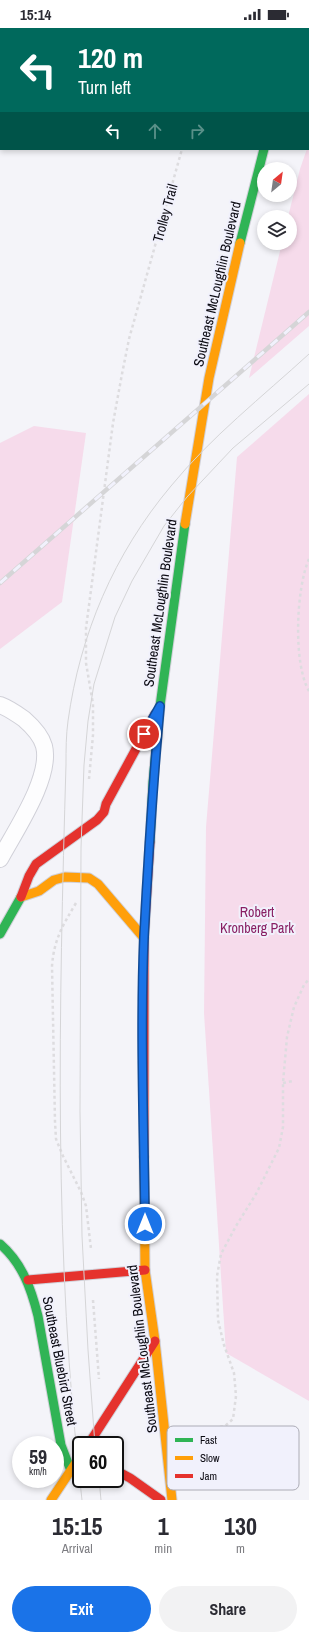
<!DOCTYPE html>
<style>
body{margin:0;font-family:"Archivo Narrow",sans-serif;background:#f2f2f3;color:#2b2b33;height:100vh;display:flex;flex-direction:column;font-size:15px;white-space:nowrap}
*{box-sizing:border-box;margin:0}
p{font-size:13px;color:#7c7c81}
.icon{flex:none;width:22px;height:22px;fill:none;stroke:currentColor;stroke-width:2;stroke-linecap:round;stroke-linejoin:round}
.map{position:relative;height:1472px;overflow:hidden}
.side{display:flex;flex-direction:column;background:#fff;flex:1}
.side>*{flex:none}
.hud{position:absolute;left:0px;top:0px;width:309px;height:122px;box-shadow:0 2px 6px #0003;background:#00695c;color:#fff;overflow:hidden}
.needle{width:26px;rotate:29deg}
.buttons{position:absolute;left:257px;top:134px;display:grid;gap:8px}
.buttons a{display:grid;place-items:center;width:40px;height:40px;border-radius:50%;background:#fff;box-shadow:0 2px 6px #0003;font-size:20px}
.speed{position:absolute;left:12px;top:1408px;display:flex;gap:8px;font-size:20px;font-weight:700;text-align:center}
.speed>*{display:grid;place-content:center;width:52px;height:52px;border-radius:50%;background:#fff;box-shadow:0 2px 6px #0003;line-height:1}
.speed small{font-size:10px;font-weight:400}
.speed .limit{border:2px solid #111;border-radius:6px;background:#fff;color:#111}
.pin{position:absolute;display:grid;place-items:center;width:34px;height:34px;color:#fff;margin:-17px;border:2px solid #fff;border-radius:50%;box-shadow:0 1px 4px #0007}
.me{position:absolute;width:44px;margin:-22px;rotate:0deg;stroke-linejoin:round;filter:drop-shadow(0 0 3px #0008)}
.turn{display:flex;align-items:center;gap:14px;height:84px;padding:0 12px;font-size:18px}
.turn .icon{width:52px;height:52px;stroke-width:2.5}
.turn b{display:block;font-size:28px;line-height:34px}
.lanes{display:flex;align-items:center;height:38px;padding:0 12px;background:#0003;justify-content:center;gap:20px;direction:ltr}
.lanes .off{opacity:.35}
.eta{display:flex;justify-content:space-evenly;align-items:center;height:68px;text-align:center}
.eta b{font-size:24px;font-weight:800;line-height:28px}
.action{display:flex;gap:8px;margin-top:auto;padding:8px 12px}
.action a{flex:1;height:46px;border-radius:24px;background:#1a73e8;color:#fff;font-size:16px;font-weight:800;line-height:46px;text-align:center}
.action a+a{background:#f2f2f3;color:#2b2b33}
.status{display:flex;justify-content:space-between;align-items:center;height:28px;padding:0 20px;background:#fff;direction:ltr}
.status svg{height:11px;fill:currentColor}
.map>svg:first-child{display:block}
</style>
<div class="status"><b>15:14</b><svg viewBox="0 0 49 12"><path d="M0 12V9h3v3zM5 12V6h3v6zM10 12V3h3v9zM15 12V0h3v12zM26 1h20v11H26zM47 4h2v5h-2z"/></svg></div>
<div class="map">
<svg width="309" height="1472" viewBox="0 0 309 1472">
<rect width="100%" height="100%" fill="#f4f4f9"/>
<g fill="#f6dbeb">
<polygon points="309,115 309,298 249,350 282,215 290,215 290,189 288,189 300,141"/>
<polygon points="309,366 309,1373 226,1325 204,985 206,799 237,429"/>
<polygon points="34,398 86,405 62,574 0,621 0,415"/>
</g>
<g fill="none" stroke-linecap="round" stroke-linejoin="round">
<g stroke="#d0d0d8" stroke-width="18">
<path id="lane" d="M0 677C8 680 17 686 24 691 32 698 41 707 44 718 52 749 15 803 0 831"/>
</g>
<g stroke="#d0d0d8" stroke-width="11">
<g id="fast">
<polyline points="240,215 264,121"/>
<polyline points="150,814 153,754 160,678 185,496"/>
<polyline points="0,906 21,869"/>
<path d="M0 1216C22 1235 31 1260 38 1288L61 1417 71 1443"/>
<polyline points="71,1443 81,1441"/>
</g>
</g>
<g stroke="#d0d0d8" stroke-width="11">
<g id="slow">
<polyline points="302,0 302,1"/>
<polyline points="185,496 209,350 240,215"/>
<polyline points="21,869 39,863 54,852 65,849 89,850 98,856 144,910"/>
<polyline points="144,1129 145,1242 155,1313 172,1472"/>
<polyline points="51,1472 79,1430"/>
</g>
</g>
<g stroke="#d0d0d8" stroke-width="11">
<g id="jam">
<polyline points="21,869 29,848 36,836 97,792 104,784 106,776 155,686"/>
<polyline points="144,1129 144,910 150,814"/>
<polyline points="28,1252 145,1242"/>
<polyline points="88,1417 155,1313"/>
<polyline points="115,1442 130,1450 161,1472"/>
</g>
</g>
<g stroke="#dddcdf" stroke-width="2.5" stroke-dasharray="3 3" stroke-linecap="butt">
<polyline points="217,1 218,0"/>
<path d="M309 531C296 560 293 636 309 663"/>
<polyline points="89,751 93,707 93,676 86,635 86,600 113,395 122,346 129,311 182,121"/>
<path d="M76 875C63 897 54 911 52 938L55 1094 56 1111 63 1128 81 1164 86 1178 91 1221"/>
<polyline points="283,1055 293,1053"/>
<polyline points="93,1272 99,1351"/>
<polyline points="214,1400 225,1398 233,1391 236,1368 234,1345 224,1317 218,1292 217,1248 221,1226 236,1198 256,1166 279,1120 283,1099 283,1055 287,1009 294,979 304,957 309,951"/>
</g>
<use href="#lane" stroke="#fdfdfe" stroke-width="16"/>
<use href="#fast" stroke="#30b455" stroke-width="9"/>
<use href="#slow" stroke="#ff9f0a" stroke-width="9"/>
<use href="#jam" stroke="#e5322d" stroke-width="9"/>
<g stroke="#d5d5d7" stroke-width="1">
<polyline points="95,1417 88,1322 82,1208 80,1084 81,820 84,737 88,693 94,656 115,589 132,553 164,498 187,469 233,420 309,356"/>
<polyline points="99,1451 101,1472"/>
<path d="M82 1472C53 1228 59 980 66 736 66 722 66 707 68 693 80 606 114 526 171 458 211 409 262 369 309 326"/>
</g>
<g stroke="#d5d5d7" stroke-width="4.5">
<polyline id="rail" points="0,555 309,284"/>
</g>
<use href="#rail" stroke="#f1f1fc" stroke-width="3" stroke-dasharray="9" stroke-linecap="butt"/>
</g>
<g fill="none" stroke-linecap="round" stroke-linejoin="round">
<g stroke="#114b97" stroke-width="10">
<path id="route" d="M144 706 160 678C153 755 148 832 144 909 140 1005 144 1101 145 1196"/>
</g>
<use href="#route" stroke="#1a73e8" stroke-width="7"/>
</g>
<g text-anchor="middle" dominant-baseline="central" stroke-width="4" stroke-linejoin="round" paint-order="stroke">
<g font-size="14" fill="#0b0a12" stroke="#f1f1fc">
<text transform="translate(165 185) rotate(-75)">Trolley Trail</text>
<text transform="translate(217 256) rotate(-77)">Southeast McLoughlin Boulevard</text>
<text transform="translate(160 575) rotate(-82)">Southeast McLoughlin Boulevard</text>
<text transform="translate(142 1321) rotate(-97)">Southeast McLoughlin Boulevard</text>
<text transform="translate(60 1333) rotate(79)">Southeast Bluebird Street</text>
</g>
<g font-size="14" fill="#891f63" stroke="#f1f1fc">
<text x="257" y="884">Robert<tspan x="257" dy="16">Kronberg Park</tspan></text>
</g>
</g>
<rect x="167" y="1398" width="132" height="64" rx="6" fill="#f1f1fc" stroke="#acacb6" stroke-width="1"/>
<rect x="175" y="1410" width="18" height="4" fill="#30b455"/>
<rect x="175" y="1428" width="18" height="4" fill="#ff9f0a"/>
<rect x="175" y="1446" width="18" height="4" fill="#e5322d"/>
<g font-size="11" fill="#0b0a12">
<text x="200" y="1416">Fast</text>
<text x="200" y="1434">Slow</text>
<text x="200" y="1452">Jam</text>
</g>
</svg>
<div class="buttons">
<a><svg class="needle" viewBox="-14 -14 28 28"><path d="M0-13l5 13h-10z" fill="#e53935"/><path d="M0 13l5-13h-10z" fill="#7c7c81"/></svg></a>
<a><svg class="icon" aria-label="layers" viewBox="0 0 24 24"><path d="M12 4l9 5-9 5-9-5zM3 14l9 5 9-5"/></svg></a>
</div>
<div class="speed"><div>59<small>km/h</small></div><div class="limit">60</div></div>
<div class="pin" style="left:144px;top:706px;background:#d93025"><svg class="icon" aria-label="arrive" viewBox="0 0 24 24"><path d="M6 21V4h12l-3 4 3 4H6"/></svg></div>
<svg class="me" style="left:145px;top:1196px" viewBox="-20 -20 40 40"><circle r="17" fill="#1a73e8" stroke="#fff" stroke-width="3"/><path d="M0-11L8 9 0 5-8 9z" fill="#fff"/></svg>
<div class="hud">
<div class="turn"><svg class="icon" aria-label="left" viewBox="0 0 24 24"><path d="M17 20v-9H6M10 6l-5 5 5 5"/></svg><div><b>120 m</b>Turn left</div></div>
<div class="lanes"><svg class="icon" aria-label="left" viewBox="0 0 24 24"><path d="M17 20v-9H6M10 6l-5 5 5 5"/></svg><svg class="icon off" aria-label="ahead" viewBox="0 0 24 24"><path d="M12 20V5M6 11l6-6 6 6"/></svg><svg class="icon off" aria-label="right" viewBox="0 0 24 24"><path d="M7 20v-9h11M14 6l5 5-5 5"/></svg></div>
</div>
</div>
<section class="side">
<div class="eta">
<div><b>15:15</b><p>Arrival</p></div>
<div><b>1</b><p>min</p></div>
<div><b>130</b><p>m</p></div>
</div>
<div class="action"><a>Exit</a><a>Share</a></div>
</section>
